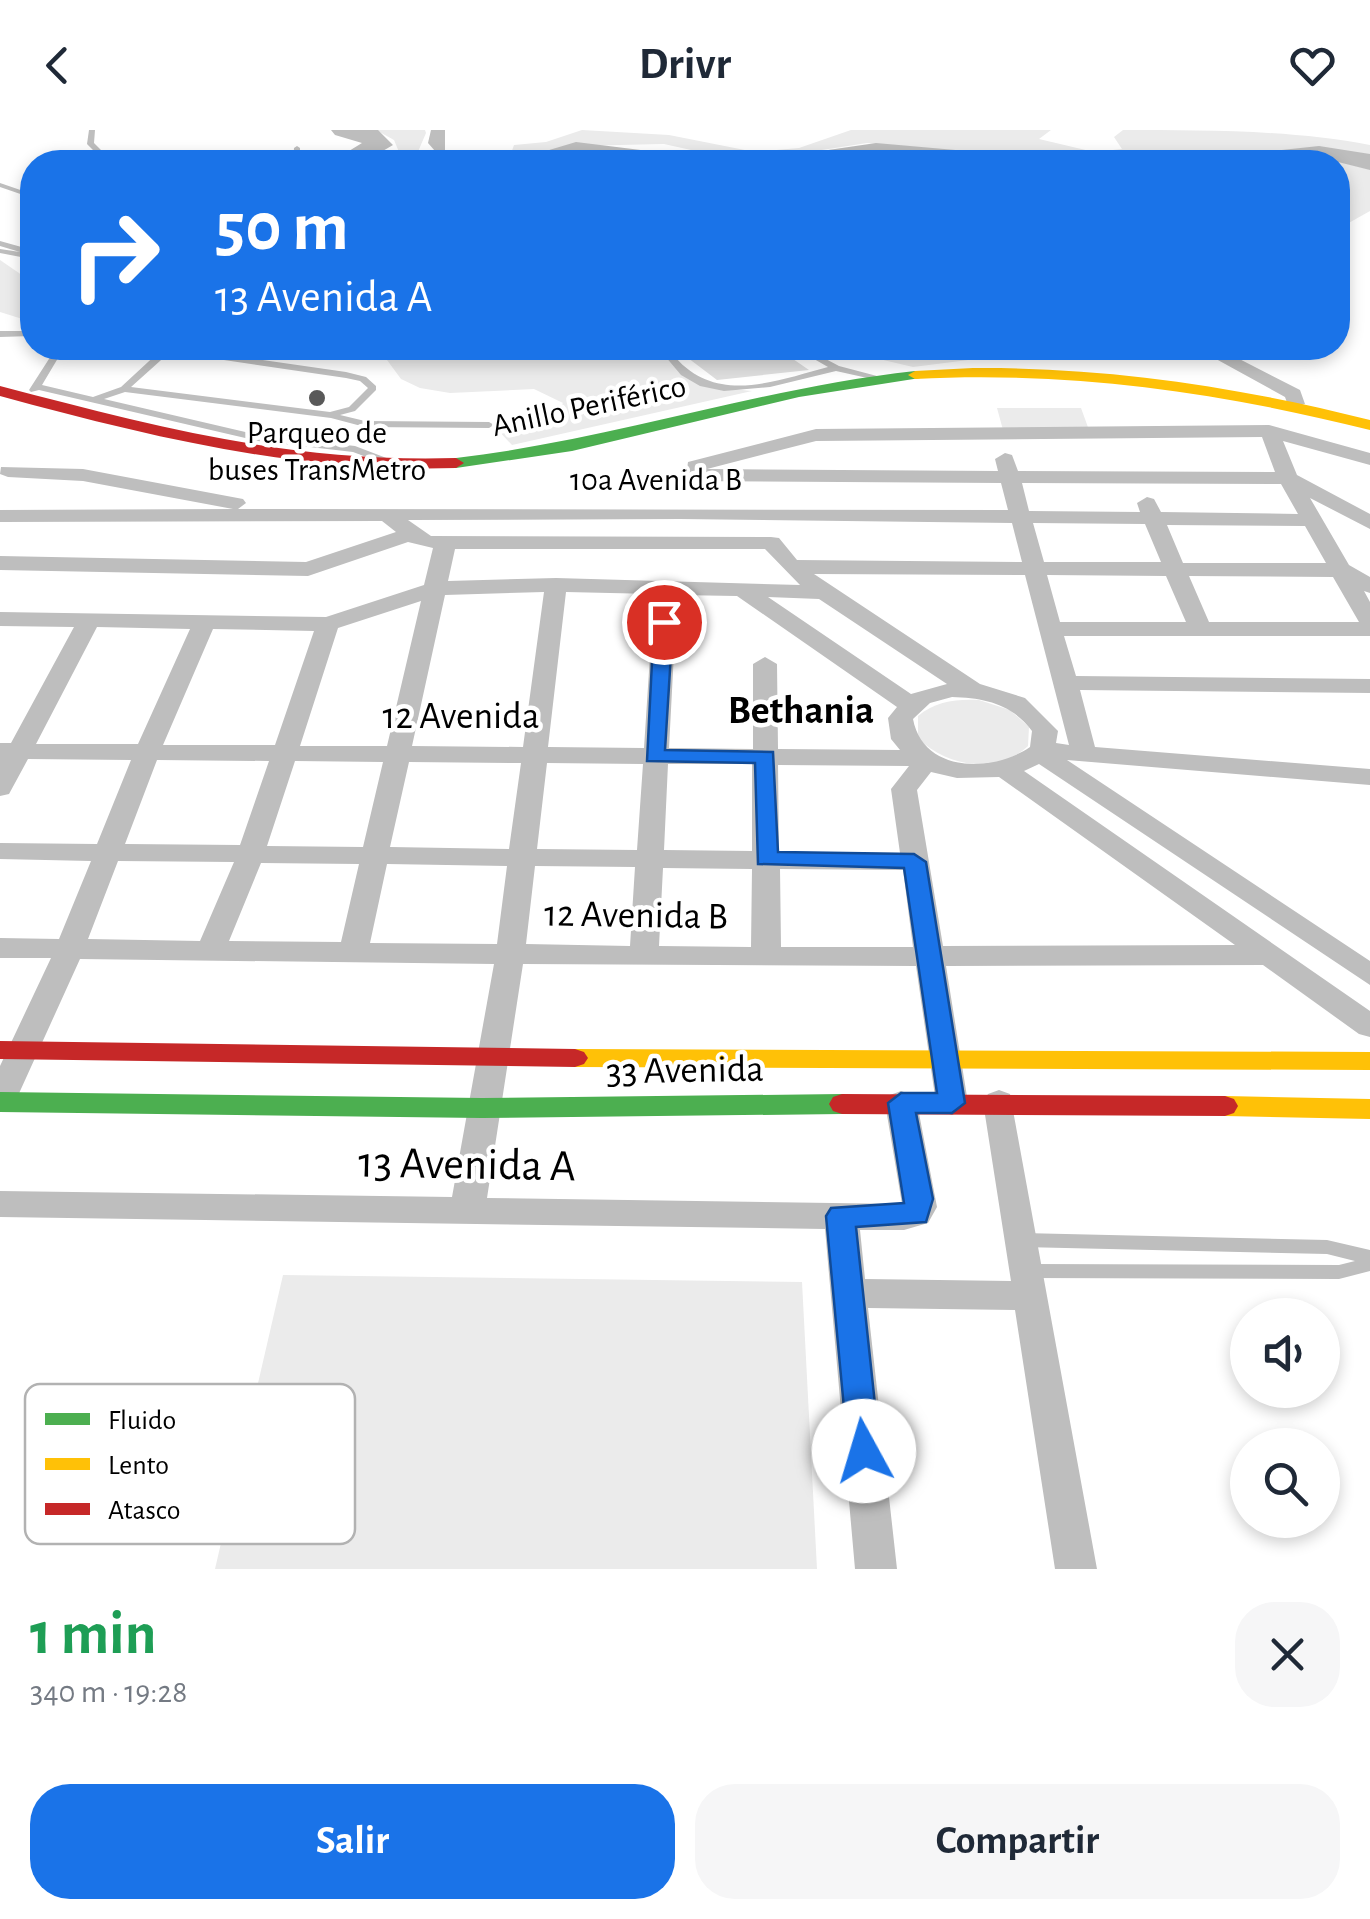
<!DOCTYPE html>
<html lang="es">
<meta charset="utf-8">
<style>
body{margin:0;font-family:"Alegreya Sans",sans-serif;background:#f6f6f7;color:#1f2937;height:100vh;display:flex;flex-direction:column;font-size:38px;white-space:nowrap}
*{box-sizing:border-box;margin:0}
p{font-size:32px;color:#747a83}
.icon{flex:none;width:55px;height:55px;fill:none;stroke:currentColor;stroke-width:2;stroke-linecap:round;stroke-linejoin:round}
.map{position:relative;height:1439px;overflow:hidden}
.drawer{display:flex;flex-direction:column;background:#fff;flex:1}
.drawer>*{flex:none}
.banner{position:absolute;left:20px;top:20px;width:1330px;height:210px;border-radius:40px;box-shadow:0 5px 15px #0003;background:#1a73e8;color:#fff;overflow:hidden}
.fabs{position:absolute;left:1230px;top:1168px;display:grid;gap:20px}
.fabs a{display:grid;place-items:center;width:110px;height:110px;border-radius:50%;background:#fff;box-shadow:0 5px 15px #0003;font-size:50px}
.pin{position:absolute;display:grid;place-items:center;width:85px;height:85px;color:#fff;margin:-42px;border:5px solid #fff;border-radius:50%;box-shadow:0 2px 10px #0007}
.me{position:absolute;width:110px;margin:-55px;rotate:354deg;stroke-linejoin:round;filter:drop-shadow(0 0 8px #0008)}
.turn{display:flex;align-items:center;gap:35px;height:210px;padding:0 30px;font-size:45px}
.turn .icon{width:130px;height:130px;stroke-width:2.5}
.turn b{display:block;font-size:70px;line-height:85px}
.round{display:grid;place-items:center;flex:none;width:105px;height:105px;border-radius:40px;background:#f6f6f7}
.overview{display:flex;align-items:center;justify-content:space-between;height:170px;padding:0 30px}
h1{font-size:60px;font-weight:600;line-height:75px;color:#1e9e55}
.action{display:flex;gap:20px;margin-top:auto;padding:20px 30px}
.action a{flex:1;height:115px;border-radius:40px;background:#1a73e8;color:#fff;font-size:40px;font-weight:600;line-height:115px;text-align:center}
.action a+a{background:#f6f6f7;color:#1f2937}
header{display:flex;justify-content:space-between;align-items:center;height:130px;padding:0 30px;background:#fff;font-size:45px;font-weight:600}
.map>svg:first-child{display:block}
</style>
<header><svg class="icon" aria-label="back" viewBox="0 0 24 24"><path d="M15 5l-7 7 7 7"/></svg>Drivr<svg class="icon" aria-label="heart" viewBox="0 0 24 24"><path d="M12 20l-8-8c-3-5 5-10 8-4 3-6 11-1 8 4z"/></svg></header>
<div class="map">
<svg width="1370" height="1439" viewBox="0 0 1370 1439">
<rect width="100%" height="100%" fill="#fff"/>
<g fill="#ebebeb">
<polygon points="376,0 425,0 426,3 414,31 389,32 399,22 394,10"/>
<path d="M582 0 669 5 755 22 799 18 851 0H1051L1039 9 1094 22 1122 19 1114 7 1123 0C1203 0 1294 0 1370 15V27L1314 22 1089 32 867 13 745 32 664 14 573 16 554 24 561 32H508L514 15 546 12Z"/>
<polygon points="1326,27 1370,31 1370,81 1338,99 1338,32 1311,32"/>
<polygon points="0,130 32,152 32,192 0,182"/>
<polygon points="277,218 677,218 669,226 713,257 752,261 512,315 495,297 552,285 563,273 534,259 450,263 420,258 401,249 387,230"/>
<polygon points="851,218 952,218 976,229 913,237 841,220"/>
<polygon points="997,278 1081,278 1089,300 1003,300"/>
<path d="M979 570 1010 580 1029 597 1028 616C998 645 946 637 918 608V586C936 571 956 569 979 570Z"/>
<polygon points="283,1145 802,1152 817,1439 215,1439"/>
</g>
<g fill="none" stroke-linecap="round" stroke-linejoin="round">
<g fill="#bdbdbd" fill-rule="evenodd">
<polygon points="331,0 378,0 393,15 364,32 331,32 362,13 335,5"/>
<polygon points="576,12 673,24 686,32 577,28 525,32 529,26"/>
<polygon points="876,13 1001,24 1014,32 788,32 801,24"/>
<polygon points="1319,16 1370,24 1370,40 1338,32 1233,32 1246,24"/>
</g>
</g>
<polygon fill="#dedede" points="739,218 777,218 809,240 717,250 688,228 749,224"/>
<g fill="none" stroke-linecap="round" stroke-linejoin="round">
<g fill="#bebebe" fill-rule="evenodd">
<polygon points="89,0 95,0 94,13 101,20 98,32 91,32 94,21 87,14"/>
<polygon points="297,16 300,18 300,32 293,32 294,18"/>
<polygon points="0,53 32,64 32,68 0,57"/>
<polygon points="0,111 25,118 30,126 26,128 0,123 0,119 20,122 0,116"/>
<polygon points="0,201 32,201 32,206 0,207"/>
<path d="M56 218H64L42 255 93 267 121 257 161 220 159 218H178L346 242 366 247 376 256V260L355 281 340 285 365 291 489 292 494 295 489 298 365 297 331 288 125 262 104 269 258 305 355 316 389 329 390 331 385 334 353 322 258 311 39 260 31 262 29 260ZM170 222 346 248 360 251 368 258 349 277 330 282 131 257Z"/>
<path d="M683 218H694L675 227C717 275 775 251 828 237L795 218H805L839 236 877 246 872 249 836 241 770 257 724 261 700 256 681 245 665 226Z"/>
<polygon points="712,218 721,218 734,228 727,230"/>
<polygon points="1022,1103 1327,1110 1370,1120 1370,1141 1339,1149 1028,1148 1022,1146 1019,1141 1022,1136 1028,1134 1339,1135 1355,1131 1327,1124 1022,1117 1016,1115 1013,1110 1016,1105"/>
</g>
<g fill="#bebebe" fill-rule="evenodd">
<polygon points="431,0 445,0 445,21 435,21 428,13"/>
<polygon points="1196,218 1218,218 1300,260 1305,274 1289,278 1285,267"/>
<path d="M1269 295 1370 323V335L1283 311 1297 345 1370 384V399L1310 368 1349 435 1370 447V463L1364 461 1370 472V506H1064L1076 546 1370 549V563L1080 560 1095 617 1370 639V655L1067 630 1370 831V855L1039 634 1024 641 1370 881V907L1359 904 1263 835 946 836 968 973 963 981 952 985 941 981 936 973 916 836 523 834 487 1068 902 1074 885 973 890 965 901 961 912 965 917 973 937 1077 928 1093 904 1100H860L865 1149 1011 1151 983 972 988 964 999 960 1010 964 1097 1439H1055L1015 1180 868 1178 897 1439H855L825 1099 0 1087V1061L452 1067 494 834 80 829 16 970 11 978 0 982V936L51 828H0V808L59 809 91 731 0 729V713L97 714 131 630 28 629 9 664 0 666V613H11L74 497 0 496V482L326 487 424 455 433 418 408 412 308 446 0 440V426L306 432 396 402 382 391 0 392V380L233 379 83 351 8 347 0 344 1 337 83 339 243 369 246 373 238 379 1008 380 1001 353 681 351 671 345 687 339 688 332 816 299ZM1262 307 1275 342 1018 341 1012 325 1005 323 995 329 998 341 707 339 816 311ZM1022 353 1281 354 1298 384 1161 382 1154 369 1147 367 1137 373 1140 382 1029 381ZM680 389 1012 393 1022 432 797 430 779 408 771 407 431 406 408 390ZM1033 393 1145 394 1161 432H1044ZM1167 395 1305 396 1326 433H1183ZM455 419H765L800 455 556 448 448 451ZM814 444 1025 445 1069 615 1056 613 1058 601 1025 568 980 554ZM1047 445 1166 446 1186 492H1060ZM1189 446 1333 447 1359 492H1209ZM544 462 523 617 412 616 445 465ZM566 462 654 464 644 618 548 617ZM677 465 737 466 897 577 888 588 891 609 900 620 778 619 777 534 765 527 753 534V619L669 618ZM768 467 819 469 947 554 911 564ZM421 471 387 616H300L338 498ZM97 497 190 499 138 614H36ZM213 499 314 501 275 615H163ZM952 567C985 568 1012 574 1032 601L1030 617C992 643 923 643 913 589L930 573ZM157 630 269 631 240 715 125 714ZM295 631 383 632 363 717 267 716ZM409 632 521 633 509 719 390 717ZM547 633 643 634 637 720 537 719ZM668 634H752V721L664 720ZM778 635 909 636 891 659 900 723 779 722ZM931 642 957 648 999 647 1235 815 943 816 917 660ZM118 731 234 732 200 811 88 809ZM261 733 359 734 341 812 229 811ZM387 734 507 736 497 814 370 813ZM535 736 635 737 630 816 526 814ZM663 738 752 739 751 817 659 816ZM780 739 903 740 913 817H781Z"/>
</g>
<g fill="#4caf50" fill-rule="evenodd">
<path d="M915 241 920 242V248L799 267 572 321 456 338 448 333 456 328C611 310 760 258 915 241Z"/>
<polygon points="0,962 482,968 842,964 851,967 855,974 851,981 842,984 482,988 0,982"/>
</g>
<g fill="#ffc107" fill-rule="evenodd">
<path d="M973 238C1109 237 1239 257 1370 290V300C1219 262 1071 241 915 249L908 245 915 241Z"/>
<polygon points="575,919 1370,922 1370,940 575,937 566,934 562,928 566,922"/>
<polygon points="1225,966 1370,969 1370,989 1225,986 1216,983 1212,976 1216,969"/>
</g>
<g fill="#c62828" fill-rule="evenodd">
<path d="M0 256C157 297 292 333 456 328L464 333 456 338C298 343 151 307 0 266Z"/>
<polygon points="0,911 575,919 584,922 588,928 584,934 575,937 0,929"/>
<polygon points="842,964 1225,966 1234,969 1238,976 1234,983 1225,986 842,984 833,981 829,974 833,967"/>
</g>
</g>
<polygon fill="#1a73e8" stroke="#114b97" stroke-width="2.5" points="664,486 673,492 665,620 773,622 778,722 914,724 926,732 965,973 952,983 916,983 933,1069 926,1092 856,1097 880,1321 875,1331 864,1335 853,1331 848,1321 826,1086 831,1078 904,1073 888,973 901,963 937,963 904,738 758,734 755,633 647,631 654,492"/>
<circle fill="#595959" stroke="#fff" stroke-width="4" cx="317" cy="268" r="10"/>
<g text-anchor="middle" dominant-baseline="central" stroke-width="9" stroke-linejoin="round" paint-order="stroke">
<g font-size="32" fill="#000" stroke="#fff">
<text transform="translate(589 276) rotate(-12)">Anillo Periférico</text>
<text x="656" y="350">10a Avenida B</text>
</g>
<g font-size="32" fill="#000" stroke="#fff">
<text x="317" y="303">Parqueo de<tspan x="317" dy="37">buses TransMetro</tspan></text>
</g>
<g font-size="38" fill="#000" stroke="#fff">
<text x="461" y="587">12 Avenida</text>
<text transform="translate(636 786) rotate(1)">12 Avenida B</text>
<text transform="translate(685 941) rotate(-1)">33 Avenida</text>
</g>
<g font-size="40" font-weight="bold" fill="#000" stroke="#fff">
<text x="801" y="581">Bethania</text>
</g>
<g font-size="45" fill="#000" stroke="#fff">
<text transform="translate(467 1035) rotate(1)">13 Avenida A</text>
</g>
</g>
<rect x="25" y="1254" width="330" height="160" rx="15" fill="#fff" stroke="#b2b2b2" stroke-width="2.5"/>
<rect x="45" y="1283" width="45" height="12" fill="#4caf50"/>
<rect x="45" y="1328" width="45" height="12" fill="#ffc107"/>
<rect x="45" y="1373" width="45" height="12" fill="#c62828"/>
<g font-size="28" fill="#000">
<text x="108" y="1299">Fluido</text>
<text x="108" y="1344">Lento</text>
<text x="108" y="1389">Atasco</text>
</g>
</svg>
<div class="fabs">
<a><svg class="icon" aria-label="sound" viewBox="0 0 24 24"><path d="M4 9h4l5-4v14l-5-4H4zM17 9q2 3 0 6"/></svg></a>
<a><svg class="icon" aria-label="search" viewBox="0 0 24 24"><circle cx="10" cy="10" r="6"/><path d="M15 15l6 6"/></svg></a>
</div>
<div class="pin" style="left:664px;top:492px;background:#d93025"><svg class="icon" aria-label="arrive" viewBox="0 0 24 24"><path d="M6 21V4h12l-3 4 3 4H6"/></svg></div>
<svg class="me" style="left:864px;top:1321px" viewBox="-20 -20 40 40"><circle r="19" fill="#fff"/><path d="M0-13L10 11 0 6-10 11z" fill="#1a73e8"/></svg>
<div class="banner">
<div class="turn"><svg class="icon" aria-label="right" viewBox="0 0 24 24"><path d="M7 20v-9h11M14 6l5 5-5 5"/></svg><div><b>50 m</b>13 Avenida A</div></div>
</div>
</div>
<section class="drawer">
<div class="overview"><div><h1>1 min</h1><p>340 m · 19:28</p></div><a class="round"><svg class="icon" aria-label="close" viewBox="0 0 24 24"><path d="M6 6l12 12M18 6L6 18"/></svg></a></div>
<div class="action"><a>Salir</a><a>Compartir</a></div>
</section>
